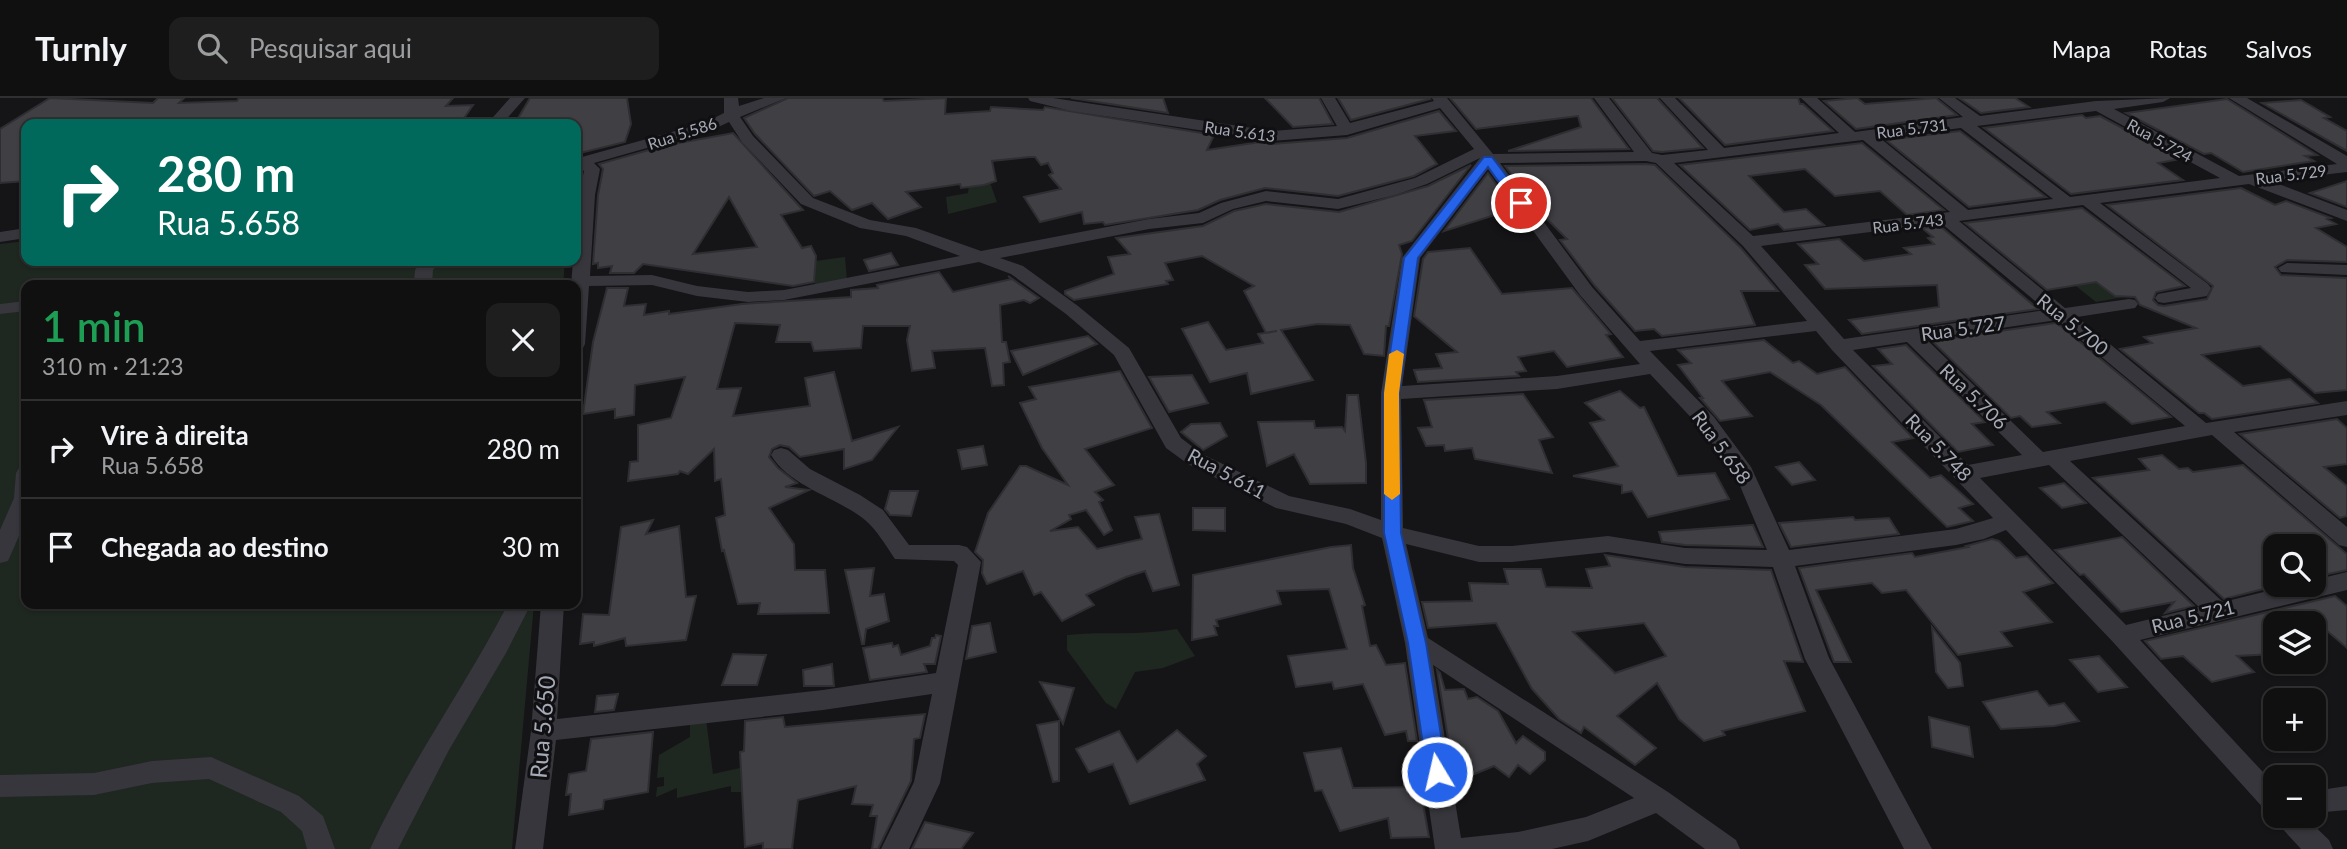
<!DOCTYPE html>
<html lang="pt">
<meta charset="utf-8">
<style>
body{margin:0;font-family:Lato,sans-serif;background:#1e1e1f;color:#f1f3f6;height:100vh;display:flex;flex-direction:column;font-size:26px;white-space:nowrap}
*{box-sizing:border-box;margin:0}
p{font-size:23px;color:#9c9d9f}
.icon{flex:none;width:38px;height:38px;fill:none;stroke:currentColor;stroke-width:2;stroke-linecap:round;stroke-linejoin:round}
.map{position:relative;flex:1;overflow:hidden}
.side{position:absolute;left:21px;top:182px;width:560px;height:329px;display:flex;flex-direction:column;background:#101011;border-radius:14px;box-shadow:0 2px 5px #0004,0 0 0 2px #303031}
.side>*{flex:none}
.banner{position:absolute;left:21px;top:21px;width:560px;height:147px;border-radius:14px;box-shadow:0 2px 5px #0004,0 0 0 2px #303031;background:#00695c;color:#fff;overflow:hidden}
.controls{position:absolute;left:2263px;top:436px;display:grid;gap:14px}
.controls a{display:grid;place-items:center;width:63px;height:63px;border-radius:14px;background:#101011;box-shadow:0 2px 5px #0004,0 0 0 2px #303031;font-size:35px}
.pin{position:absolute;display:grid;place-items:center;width:60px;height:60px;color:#fff;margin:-30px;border:4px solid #fff;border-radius:50%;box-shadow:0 2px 7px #0007}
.me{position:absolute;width:77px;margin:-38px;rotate:351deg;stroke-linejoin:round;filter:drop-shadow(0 0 5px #0008)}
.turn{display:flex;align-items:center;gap:24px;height:147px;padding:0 21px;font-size:32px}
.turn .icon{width:91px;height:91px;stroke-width:2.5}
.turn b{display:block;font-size:49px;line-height:60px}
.round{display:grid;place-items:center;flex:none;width:74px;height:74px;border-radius:14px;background:#1e1e1f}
.summary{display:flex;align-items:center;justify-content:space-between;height:119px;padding:0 21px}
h1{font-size:42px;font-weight:600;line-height:52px;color:#1e9e55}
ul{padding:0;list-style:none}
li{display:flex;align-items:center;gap:21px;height:98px;padding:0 21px;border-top:2px solid #303031}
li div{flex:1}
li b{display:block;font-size:26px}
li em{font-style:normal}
header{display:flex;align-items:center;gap:42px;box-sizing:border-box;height:98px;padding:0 35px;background:#101011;border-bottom:2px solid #303031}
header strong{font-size:33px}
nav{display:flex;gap:38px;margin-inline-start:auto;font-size:24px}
.search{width:490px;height:63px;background:#1e1e1f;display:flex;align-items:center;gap:18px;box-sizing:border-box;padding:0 24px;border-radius:14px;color:#9c9d9f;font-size:26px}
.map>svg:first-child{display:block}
</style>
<header>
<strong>Turnly</strong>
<div class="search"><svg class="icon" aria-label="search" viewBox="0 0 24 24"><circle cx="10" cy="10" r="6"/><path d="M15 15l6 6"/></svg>Pesquisar aqui</div>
<nav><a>Mapa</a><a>Rotas</a><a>Salvos</a></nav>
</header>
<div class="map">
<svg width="2347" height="751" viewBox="0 0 2347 751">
<rect width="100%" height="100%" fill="#151517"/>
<g fill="#1f2721">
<polygon points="989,82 997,104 948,116 946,99 968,95 969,84"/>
<polygon points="1993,122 2129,198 2096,204"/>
<polygon points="26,143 26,163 565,163 563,187 26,187 26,506 534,506 512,751 0,751 0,146"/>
<polygon points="845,159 847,182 815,187 815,163"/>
<path d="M1177 531 1195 558 1163 570 1135 574 1116 611 1106 605 1067 552V537C1104 533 1139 538 1177 531Z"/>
<polygon points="706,621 713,676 740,670 741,694 731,694 731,688 677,700 677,690 656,699 657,689 664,688 664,679 657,680 659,657 690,639 690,623"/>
</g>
<g fill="#3f3f44" stroke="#2f2f33" stroke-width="2" fill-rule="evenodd">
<polygon points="50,0 153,5 158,0 184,0 179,5 237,3 239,0 453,0 446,8 473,7 460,26 26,26 26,83 0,85 0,31"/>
<polygon points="530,0 627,0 631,26 625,44 576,56 576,26 527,26 529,22 517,22"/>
<polygon points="788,0 882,0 884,3 946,0 945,16 990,13 991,9 1043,12 1045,9 1214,37 1207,52 1260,44 1272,46 1347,40 1439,13 1456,33 1415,38 1437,66 1414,78 1338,98 1265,90 1220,102 1198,112 1105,127 1103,124 1084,126 1082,114 1040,124 1024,99 1061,91 1049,77 1053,75 1048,65 1041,67 1035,59 1029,59 992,63 996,83 984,87 961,90 960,86 906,94 921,109 888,121 872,105 852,112 830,93 814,98 755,36 744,20"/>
<polygon points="1071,0 1163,0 1168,15"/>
<polygon points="1265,0 1319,0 1333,26 1293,29"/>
<polygon points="1338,0 1429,0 1430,1 1351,22"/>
<polygon points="1450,0 1591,0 1629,51 1508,53 1581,29 1578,18 1476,31"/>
<polygon points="1612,0 1657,0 1703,50 1662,54 1653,53"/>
<polygon points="1679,0 1798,0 1800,6 1803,6 1833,33 1725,47"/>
<polygon points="1857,0 1865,6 1936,0 1957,17 1856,31 1824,3"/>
<polygon points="1959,0 2015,0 2029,9 1981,15"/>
<polygon points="2227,1 2317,57 2305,58 2314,63 2243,74 2211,55 2204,56 2126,15"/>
<polygon points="2301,2 2330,19 2324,20 2347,33 2347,53 2262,5"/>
<polygon points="2082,17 2086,20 2100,18 2180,61 2158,65 2183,82 2071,96 1984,30"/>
<polygon points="1960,33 2046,99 1969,109 1886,42"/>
<path d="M733 35 803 112 781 117 802 150 811 148 816 158 814 184 793 188 643 166 634 175H610L612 168 598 170V165L593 166 598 97 603 71 599 66 663 48ZM729 99 757 149 693 156Z"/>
<polygon points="1862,45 1944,112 1907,117 1880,93 1835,98 1805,71 1749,78 1784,114 1806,111 1824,127 1784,132 1778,126 1750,132 1680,67"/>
<polygon points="1646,66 1655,67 1741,150 1778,193 1741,193 1755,227 1662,238 1654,231 1635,233 1595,188 1560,142 1567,141 1537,111 1505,68"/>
<polygon points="1471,67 1412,143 1399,147 1402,156 1389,228 1386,228 1384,258 1364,256 1350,227 1317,226 1281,232 1313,282 1251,296 1247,275 1210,284 1182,231 1208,224 1226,252 1263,245 1258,236 1277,233 1266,235 1244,193 1254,188 1202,158 1165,165 1173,182 1166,183 1168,186 1074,202 1065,196 1065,193 1114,176 1108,159 1130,156 1116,140 1203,128 1234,113 1266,106 1339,114 1428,88"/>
<polygon points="1488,75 1514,111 1444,133"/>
<polygon points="2347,83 2347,109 2310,95"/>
<polygon points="2241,90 2275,107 2286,103 2331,120 2327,121 2336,126 2316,130 2347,149 2347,164 2287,162 2275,169 2281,177 2347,180 2347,292 2315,295 2260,248 2202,257 2243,288 2290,281 2318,305 2212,321 2204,315 2199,315 2120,251 2152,245 2144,239 2196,230 2140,207 2135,199 2115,198 2096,184 2047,192 1965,125 2082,110 2185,188 2156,194 2153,202 2158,207 2164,208 2207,201 2213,188 2107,107"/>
<polygon points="1940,128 2038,211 1862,236 1849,222 1939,209 1937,187 1825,191 1805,167 1818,166 1798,146 1839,141 1864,163 1911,156 1904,150 1934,146 1928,140 1933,139 1922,130"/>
<polygon points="1470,150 1502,196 1572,190 1611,236 1606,237 1623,259 1567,269 1554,253 1518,259 1526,273 1516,274 1519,278 1418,284 1414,272 1442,270 1436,256 1457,254 1414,218 1423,161 1428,154"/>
<polygon points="891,155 898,167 869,173 864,162"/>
<polygon points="939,174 953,194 1012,181 1008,178 1039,200 1030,205 1024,202 1000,207 1002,244 1006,244 1010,264 1003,265 1004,287 992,288 985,250 932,253 935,270 912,273 907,242 910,228 863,228 861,250 814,253 811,244 776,244 780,227 735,225 717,291 741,290 733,318 810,308 805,280 834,274 852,343 898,329 872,362 844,371 844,351 800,359 789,349 780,347 772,351 769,359 778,370 797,385 785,389 809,392 769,410 794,446 795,472 825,472 829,515 758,516 760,505 738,506 724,452 722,453 716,420 725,417 721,381 715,383 714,351 688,376 680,373 678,376 628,383 630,364 638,363 638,327 671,320 685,279 635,287 634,317 615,320 615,311 583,316 593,244 607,190 628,190 624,208 646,206 644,217 669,213 669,216 742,206 851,199 851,192 878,190 877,187"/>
<polygon points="2055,225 2062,229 2171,319 2132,326 2105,304 2047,314 2060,325 2032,329 2020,318 2011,320 1932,243"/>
<polygon points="1088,238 1097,246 1023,277 1011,253"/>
<polygon points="1764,242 1793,265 1799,263 1817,276 1845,269 1913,340 1892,344 1930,380 1941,377 1973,406 1959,410 1973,423 1947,429 1821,307 1770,274 1722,283 1752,318 1720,323 1700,300 1703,300 1678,267 1691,265 1678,252"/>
<polygon points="1906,247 1985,324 1972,326 1993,347 1958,354 1873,268 1892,266 1878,251"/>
<polygon points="1120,273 1152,330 1085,351 1114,387 1095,394 1103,402 1099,404 1112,432 1104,437 1086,412 1069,417 1071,421 1050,433 1078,429 1097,451 1142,441 1135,419 1159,416 1179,487 1153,493 1145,473 1126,479 1086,497 1094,507 1062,523 1041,494 1034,497 1023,473 987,486 982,475 983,462 975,454 988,415 1020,368 1026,368 1068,387 1042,350 1020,305 1036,301 1029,289"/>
<polygon points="1192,277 1208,305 1169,314 1149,279"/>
<polygon points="1620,293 1640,310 1644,309 1678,378 1715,375 1729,401 1648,419 1632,393 1622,395 1622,387 1573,378 1618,368 1590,325 1604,322 1585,305"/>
<polygon points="1523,296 1553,339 1539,342 1552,375 1475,361 1472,350 1445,353 1444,347 1426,348 1418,330 1432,329 1424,302"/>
<polygon points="1347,297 1358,297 1366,365 1366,385 1310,386 1294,356 1267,368 1258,324 1314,323 1315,330 1342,329 1345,333"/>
<polygon points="2337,321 2347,330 2347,366 2324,369 2347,388 2347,418 2340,420 2240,336"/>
<polygon points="1220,325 1227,338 1203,352 1181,334 1191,326"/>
<polygon points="983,348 987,367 962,371 958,352"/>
<polygon points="2162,357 2179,371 2188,370 2193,374 2243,367 2347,456 2347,472 2314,479 2314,448 2275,448 2275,486 2283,486 2224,501 2093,380 2149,372 2139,361"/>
<polygon points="1799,364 1815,382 1792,387 1776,369"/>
<polygon points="2064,385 2086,405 2062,410 2040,390"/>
<polygon points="890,393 918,393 911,418 890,417 885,411"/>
<polygon points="1193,410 1225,410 1225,433 1193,432"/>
<polygon points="1853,419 1855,422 1889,420 1899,436 1791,449 1779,425"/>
<polygon points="653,422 646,436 679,428 686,499 696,498 686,542 626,548 625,540 594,548 594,544 580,546 583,516 609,517 621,429"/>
<polygon points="1751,427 1753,427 1763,449 1685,447 1662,444 1659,434"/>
<polygon points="2122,439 2194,508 2165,515 2174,504 2121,514 2084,476 2080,477 2055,452"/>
<polygon points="1992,441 1999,443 2016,460 2027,458 2053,485 2023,494 2052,524 2001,534 2012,548 1958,557 1906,492 1882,495 1872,485 1816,492 1851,564 1834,564 1799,470 1912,455 1915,459 1968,449 1966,448"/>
<polygon points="1351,447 1353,470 1365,507 1362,508 1370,548 1376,547 1386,567 1405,565 1417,643 1408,643 1406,633 1385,637 1363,586 1334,591 1332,584 1296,589 1288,558 1347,551 1329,491 1277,493 1281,506 1216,522 1218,528 1214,528 1217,537 1192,542 1193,477 1331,449"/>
<path d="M1605 457 1685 469 1771 472 1803 564 1784 563 1805 613 1722 633 1725 637 1704 643 1679 621 1657 585 1617 618 1656 650 1635 667 1584 629 1581 635 1559 621 1532 591 1496 525 1428 530 1422 504 1472 503 1469 485 1508 486 1504 471H1541L1546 489 1592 490 1586 471 1610 468ZM1644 525 1666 558 1615 575 1573 534Z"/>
<polygon points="874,470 870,498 884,496 889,523 866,531 864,546 862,546 845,472"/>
<polygon points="2335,498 2347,508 2347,550 2318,525 2275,525 2275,556 2237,558 2254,574 2212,584 2183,558 2161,561 2145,543"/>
<polygon points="990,525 996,554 966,561 972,528"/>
<polygon points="1932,529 1960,565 1963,588 1948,590 1936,574"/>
<polygon points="936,537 941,538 935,566 924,566 927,574 870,582 863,550 892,545 893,549 898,547 901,557 930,548 932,540 935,540"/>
<polygon points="733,556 766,557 757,587 722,587"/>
<polygon points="2099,558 2127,589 2098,594 2070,562"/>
<polygon points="832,566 834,588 804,588 803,572"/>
<polygon points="1437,572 1440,575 1445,592 1464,591 1468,601 1477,599 1498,613 1516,645 1523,638 1545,654 1545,662 1530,676 1518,667 1509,679 1494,668 1455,684"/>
<polygon points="1040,584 1074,590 1063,626"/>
<polygon points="2037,593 2049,608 2064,605 2079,623 2054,628 2001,631 1983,604"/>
<polygon points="618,596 614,612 595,614 597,598"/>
<polygon points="925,616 920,640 914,641 911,683 878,751 872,751 877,718 870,718 873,707 852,706 856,688 798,702 792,751 763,751 763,745 745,749 740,654 744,653 745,623 783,619 785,629"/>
<polygon points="1929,619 1969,629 1973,659 1932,649"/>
<polygon points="1059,623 1059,683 1053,684 1037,627"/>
<polygon points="1177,632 1206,658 1197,666 1205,682 1130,706 1113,666 1089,674 1076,651 1119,633 1137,664"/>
<polygon points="653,634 648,694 604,702 603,711 569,717 571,696 566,697 569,676 586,673 591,641"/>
<polygon points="1341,650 1353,690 1423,689 1426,706 1423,706 1429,739 1391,740 1388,720 1340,733 1322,692 1315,693 1304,655"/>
<polygon points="925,724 973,735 961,751 912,751"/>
</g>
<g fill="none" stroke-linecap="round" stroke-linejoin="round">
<g fill="#36363c" fill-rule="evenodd">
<polygon points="510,0 525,0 502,26 487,26"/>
<path d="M724 0H738L739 8 764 0H786L740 19 753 38 813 100 870 122 916 130 981 153 1149 121 1199 115 1221 105 1266 93 1338 101 1415 80 1474 51 1440 10 1347 37 1272 43 1071 13 1030 3 1028 0H1053L1272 33 1337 28 1321 0H1335L1350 25 1434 3 1432 0H1447L1493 56 1634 54 1594 0H1609L1652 55 1662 57 1708 52 1660 0H1675L1724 50 1839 35 1801 0H1817L1855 34 1963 19 1939 0H1955L1980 18 2096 3 2170 0 2163 4 2114 11 2239 78 2337 66 2229 0H2247L2347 58V74L2271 83 2347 112V123L2249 86 2100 105 2208 186 2211 190 2207 198 2164 205 2158 204 2155 200 2158 196 2191 190 2083 107 1959 123 2065 210 2129 201 2135 202 2138 206 2135 210 2077 219 2206 325 2347 303V317L2234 334 2347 429V449L2339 447 2212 337 2070 363 2223 504 2296 486H2314V482L2347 474V492L2140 542 2275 687V718H2304L2329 742 2333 751H2301L2278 726 2274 716 2266 713 2113 544 2006 432 1984 441 1956 447 1795 468 1829 560 1932 751H1904L1805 561 1773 469 1685 466 1608 454 1512 464H1479L1406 446 1428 540 1668 694 1736 742 1740 751H1705L1656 715 1588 743 1552 751H1435L1405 545 1382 440 1346 426 1276 410 1188 366 1166 350 1114 257 1066 216 1011 176 979 164 784 202 748 204 697 198 652 187 589 188 585 246 583 250 576 252V187H571L573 163H576L579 97 584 73 576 68V58L582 59 704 25 724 15ZM2096 13 2220 80 2070 99 1977 28ZM729 24 742 44 801 106 860 130 906 138 960 158 784 192 748 194 697 188 652 177 590 178 595 97 600 71 594 65 714 31ZM1961 30 2053 101 1968 112 1880 40ZM1863 42 1950 114 1753 138 1674 65ZM1480 60 1402 160 1381 295V422L1350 411 1289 398 1202 356 1181 340 1129 250 1078 208 1023 168 1000 160 1149 131 1203 125 1233 111 1266 103 1338 111 1395 97 1427 86ZM1646 63 1656 65 1743 148 1807 223 1640 243 1592 189 1500 65ZM1488 71 1580 197 1640 266 1557 278 1402 288 1420 160ZM1941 125 2046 212 1844 241 1761 148ZM2057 222 2185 328 2043 354 1926 241ZM1816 233 1832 252 1993 420 1956 431 1789 452 1751 369 1714 319 1650 253ZM1907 244 2022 357 1968 367 1853 252ZM1650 276 1700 329 1735 376 1767 452 1685 450 1608 438 1512 448H1479L1403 430 1401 301 1557 291ZM2049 367 2199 509 2126 527 1980 380ZM1433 567 1634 700 1586 719 1518 734 1461 740Z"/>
<polygon points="26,130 26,140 0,144 0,134"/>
<polygon points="422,163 441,163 433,172 432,187 414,187 415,172"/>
<polygon points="2287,165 2347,167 2347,177 2281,174 2278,170"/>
<polygon points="26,203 26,213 0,216 0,206"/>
<path d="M781 350 788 352 810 371 860 397 883 412 909 447H959L967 449 981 464 940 685 909 751H881L914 684 932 596 823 612 556 642 543 751H515L531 633 541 506H564L557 621 823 592 936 575 958 467 954 463 895 461C886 448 877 432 865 422 837 399 790 389 771 357L774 352Z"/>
<polygon points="26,368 26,422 8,463 0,465 0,432 14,400 16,375 19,370"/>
<path d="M508 506H531L506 555 449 652 398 751H370C409 666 465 589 508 506Z"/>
<polygon points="211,659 299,698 323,718 335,751 307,751 302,733 281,714 209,681 152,685 94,697 0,699 0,677 94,675 152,663"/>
<polygon points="2347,688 2347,712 2314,715 2314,693"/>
</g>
</g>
<polygon fill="#2563eb" stroke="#184099" stroke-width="2" points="1484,59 1492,59 1527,105 1521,109 1516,108 1488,69 1418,160 1399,295 1401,435 1426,545 1447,674 1444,680 1437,682 1430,680 1427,674 1408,545 1384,435 1384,295 1404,160"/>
<polygon fill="#f59e0b" points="1397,252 1404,256 1399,295 1400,396 1392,402 1384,396 1384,295 1389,256"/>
<g text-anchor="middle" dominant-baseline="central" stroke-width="6" stroke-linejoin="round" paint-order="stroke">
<g font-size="16" fill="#a6aab7" stroke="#101012">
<text transform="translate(1912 30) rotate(-7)">Rua 5.731</text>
<text transform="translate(1240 33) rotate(8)">Rua 5.613</text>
<text transform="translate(682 35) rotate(-18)">Rua 5.586</text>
<text transform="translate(2160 42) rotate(29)">Rua 5.724</text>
<text transform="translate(2291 76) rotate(-7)">Rua 5.729</text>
<text transform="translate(1908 125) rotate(-7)">Rua 5.743</text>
</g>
<g font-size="19" fill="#a6aab7" stroke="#101012">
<text transform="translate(2073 226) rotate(39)">Rua 5.700</text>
<text transform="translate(1963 230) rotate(-8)">Rua 5.727</text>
<text transform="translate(1974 298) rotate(44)">Rua 5.706</text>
<text transform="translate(1722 349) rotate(54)">Rua 5.658</text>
<text transform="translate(1939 349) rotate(46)">Rua 5.748</text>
<text transform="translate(1227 375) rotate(28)">Rua 5.611</text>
<text transform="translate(2193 518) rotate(-14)">Rua 5.721</text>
</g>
<g font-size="23" fill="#a6aab7" stroke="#101012">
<text transform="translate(542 629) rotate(-85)">Rua 5.650</text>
</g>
</g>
</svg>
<div class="controls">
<a><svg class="icon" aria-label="search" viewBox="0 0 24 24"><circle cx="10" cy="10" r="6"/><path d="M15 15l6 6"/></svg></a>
<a><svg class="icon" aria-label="layers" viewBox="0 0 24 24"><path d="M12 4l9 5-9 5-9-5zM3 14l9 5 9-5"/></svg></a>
<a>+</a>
<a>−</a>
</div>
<div class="pin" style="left:1521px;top:105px;background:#d93025"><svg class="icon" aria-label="arrive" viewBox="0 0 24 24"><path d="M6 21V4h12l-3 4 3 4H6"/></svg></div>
<svg class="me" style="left:1437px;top:674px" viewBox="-20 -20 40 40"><circle r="17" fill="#2563eb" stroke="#fff" stroke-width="3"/><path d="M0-11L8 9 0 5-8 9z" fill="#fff"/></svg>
<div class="banner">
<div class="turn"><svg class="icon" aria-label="right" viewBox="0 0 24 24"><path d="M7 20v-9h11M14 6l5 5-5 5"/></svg><div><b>280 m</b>Rua 5.658</div></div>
</div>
<section class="side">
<div class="summary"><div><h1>1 min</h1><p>310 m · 21:23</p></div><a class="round"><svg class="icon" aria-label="close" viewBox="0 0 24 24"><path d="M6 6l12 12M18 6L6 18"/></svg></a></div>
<ul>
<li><svg class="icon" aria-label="right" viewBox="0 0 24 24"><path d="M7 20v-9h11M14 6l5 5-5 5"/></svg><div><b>Vire à direita</b><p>Rua 5.658</p></div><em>280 m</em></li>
<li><svg class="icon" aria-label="arrive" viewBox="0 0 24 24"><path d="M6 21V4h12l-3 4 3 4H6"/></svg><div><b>Chegada ao destino</b></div><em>30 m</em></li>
</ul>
</section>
</div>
